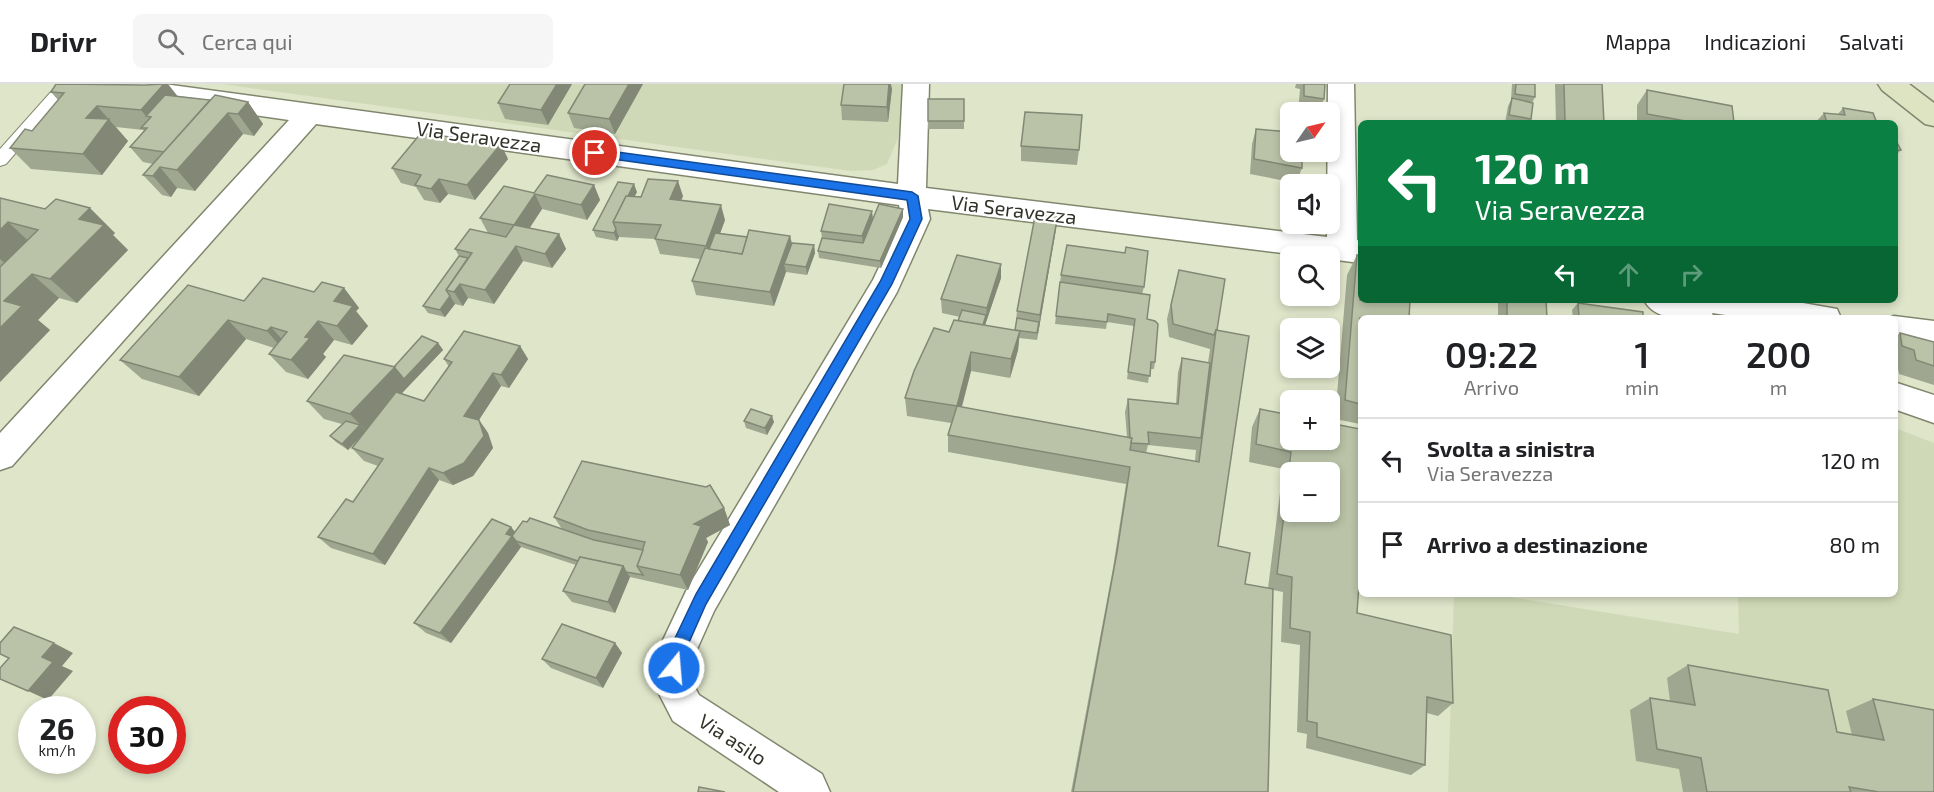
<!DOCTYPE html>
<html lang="it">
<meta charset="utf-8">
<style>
body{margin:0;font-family:"Exo 2",sans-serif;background:#f6f6f6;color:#202124;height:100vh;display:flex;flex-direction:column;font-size:22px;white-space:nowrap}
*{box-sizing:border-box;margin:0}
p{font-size:20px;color:#757577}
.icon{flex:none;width:33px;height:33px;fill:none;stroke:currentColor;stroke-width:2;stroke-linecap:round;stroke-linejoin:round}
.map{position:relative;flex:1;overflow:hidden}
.panel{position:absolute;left:1358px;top:231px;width:540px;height:282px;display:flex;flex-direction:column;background:#fff;border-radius:9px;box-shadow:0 3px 9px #0003}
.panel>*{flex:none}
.top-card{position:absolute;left:1358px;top:36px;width:540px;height:183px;border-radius:9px;box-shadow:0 3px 9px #0003;background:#0b8043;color:#fff;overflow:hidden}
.needle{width:39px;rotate:56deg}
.controls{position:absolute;left:1280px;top:18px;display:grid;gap:12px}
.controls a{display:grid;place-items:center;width:60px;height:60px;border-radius:9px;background:#fff;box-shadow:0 3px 9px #0003;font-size:30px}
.speed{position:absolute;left:18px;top:612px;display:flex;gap:12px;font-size:30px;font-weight:700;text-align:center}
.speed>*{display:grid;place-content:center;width:78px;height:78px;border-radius:50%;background:#fff;box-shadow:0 3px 9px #0003;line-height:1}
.speed small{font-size:15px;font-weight:400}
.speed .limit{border:9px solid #d22;background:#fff;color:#111}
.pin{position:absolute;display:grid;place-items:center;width:51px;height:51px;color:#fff;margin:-26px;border:3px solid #fff;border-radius:50%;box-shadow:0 2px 6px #0007}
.me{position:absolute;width:66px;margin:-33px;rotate:17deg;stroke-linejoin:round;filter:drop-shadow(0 0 4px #0008)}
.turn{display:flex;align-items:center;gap:21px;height:126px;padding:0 18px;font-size:27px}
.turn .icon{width:78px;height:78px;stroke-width:2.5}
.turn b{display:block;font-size:42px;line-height:51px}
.lanes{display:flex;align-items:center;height:57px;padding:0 18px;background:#0003;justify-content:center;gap:30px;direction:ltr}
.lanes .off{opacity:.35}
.eta{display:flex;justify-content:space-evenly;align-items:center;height:102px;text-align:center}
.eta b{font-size:36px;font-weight:600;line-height:42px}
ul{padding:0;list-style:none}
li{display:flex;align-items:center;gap:18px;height:84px;padding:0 18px;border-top:2px solid #e0e0e0}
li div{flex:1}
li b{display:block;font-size:22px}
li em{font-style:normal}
header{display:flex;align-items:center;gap:36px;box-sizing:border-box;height:84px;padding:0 30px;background:#fff;border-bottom:2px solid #e0e0e0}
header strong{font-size:28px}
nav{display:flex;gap:33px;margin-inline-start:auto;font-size:21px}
.search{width:420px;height:54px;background:#f6f6f6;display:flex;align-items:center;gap:15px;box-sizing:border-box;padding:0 21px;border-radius:9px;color:#757577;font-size:22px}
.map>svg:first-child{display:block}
</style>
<header>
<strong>Drivr</strong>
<div class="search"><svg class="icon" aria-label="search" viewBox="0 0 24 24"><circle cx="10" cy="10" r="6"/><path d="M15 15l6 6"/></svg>Cerca qui</div>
<nav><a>Mappa</a><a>Indicazioni</a><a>Salvati</a></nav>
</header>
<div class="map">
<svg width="1934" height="708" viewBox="0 0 1934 708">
<rect width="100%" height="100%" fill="#dee5c9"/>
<g fill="#d0d9b7">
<polygon points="222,0 905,0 907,10 900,49 887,80 873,86 851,87"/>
<polygon points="1895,344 1934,359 1934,708 1448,708 1454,510 1492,510 1739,550 1738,510 1894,510"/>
</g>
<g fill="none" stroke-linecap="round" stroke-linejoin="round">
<g stroke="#81876e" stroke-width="2">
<polygon id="service" points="58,0 75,0 6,80 0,82 0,65"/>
</g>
<g stroke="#81876e" stroke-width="3">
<g id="minor">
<polygon points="87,0 164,0 898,100 903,0 929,0 926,104 1327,153 1328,0 1354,0 1357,156 1360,157 1360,179 1329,175 1329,172 1307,172 928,125 930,135 897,208 714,527 694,572 691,596 699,611 822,690 830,708 779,708 673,637 653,598 656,571 688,503 873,196 902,135 899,121 316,40 12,382 0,386 0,349 289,36 100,9 91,6"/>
<path d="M1644 216H1786L1837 225 1841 234H1746L1712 229 1714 234C1691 234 1657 240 1644 216Z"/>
<polygon points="1894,232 1934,237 1934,261 1894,256 1894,234 1887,234"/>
<polygon points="1894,298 1934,311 1934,339 1894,325"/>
</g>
</g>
<g stroke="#81876e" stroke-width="3">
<polygon id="secondary" points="1878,0 1909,0 1934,19 1934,42 1925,40 1882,6"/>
</g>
<use href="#service" fill="#fff" fill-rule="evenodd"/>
<use href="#minor" fill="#fff" fill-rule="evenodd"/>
<use href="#secondary" fill="#dee4c1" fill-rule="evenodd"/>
</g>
<g fill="#a0a790" fill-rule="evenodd">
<polygon points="572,0 548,41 505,35 498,19"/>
<polygon points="585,0 643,0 615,50 574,44 568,29"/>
<polygon points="1296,0 1325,0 1324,15 1319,28 1298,28 1300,5 1295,4"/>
<polygon points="1512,0 1535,0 1535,13 1532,19 1531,35 1529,39 1505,39 1508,22 1511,16"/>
<polygon points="1555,0 1602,0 1604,39 1556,39"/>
<polygon points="892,5 888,38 842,36 841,21"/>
<polygon points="1647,6 1734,39 1637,39 1637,21"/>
<polygon points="51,8 178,12 210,16 248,18 263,40 254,52 243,50 195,107 177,104 171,113 162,111 143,91 153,80 143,78 130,63 144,47 143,46 116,43 128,57 102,91 31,85 10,64 32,47 58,16"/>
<rect x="928" y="15" width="36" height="30"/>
<polygon points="1843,24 1877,39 1815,39 1824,29 1838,30"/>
<polygon points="1256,45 1302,84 1296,99 1250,90 1252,60"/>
<polygon points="1894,53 1901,66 1894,73"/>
<polygon points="1021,62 1079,66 1077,81 1021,77"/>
<polygon points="508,75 475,116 448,110 440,119 424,116 416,103 401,99 392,84"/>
<polygon points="594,101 600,116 587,136 542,125 529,144 559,150 566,165 552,184 523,177 494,220 468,214 463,222 455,220 445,233 428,229 423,222 459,172 455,165 488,149 480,134 534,109"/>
<polygon points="637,108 634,112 683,112 681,116 725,136 720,149 747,153 790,152 792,159 814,161 815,169 807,191 786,188 774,222 696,211 692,197 700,175 660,170 655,155 619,153 617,157 596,153 593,146"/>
<polygon points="0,114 115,149 113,151 128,166 77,219 59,214 38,236 50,246 0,298 0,183 1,182 0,182"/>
<path d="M1058 130 1056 145 1037 256 1019 254 1018 266 1010 294 971 287 962 323 1127 353 1125 328 1128 315 1176 320 1178 288 1182 274 1208 279 1210 265 1169 253 1167 235 1179 186 1217 246 1218 462 1245 500 1268 504 1283 385 1249 378 1252 343 1260 325 1290 331 1357 529 1453 619 1438 632 1427 629 1425 681 1411 691 1306 664 1307 650 1297 648 1300 561 1281 558 1283 508 1273 506 1268 708H1071L1113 484 1126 400 948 368V351L951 339 907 332 905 314 949 248 958 237 960 233 942 229 941 215 1001 180V194L985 241 1015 247 1017 227ZM1148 361 1196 366 1195 377 1146 369Z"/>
<polygon points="903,133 881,184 819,174 818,167 822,154 821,147 873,135"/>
<polygon points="1357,171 1360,234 1360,340 1335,335 1347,191"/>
<polygon points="1061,191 1144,203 1142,210 1155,278 1154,285 1150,285 1148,299 1127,295 1134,242 1107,238 1106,245 1055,240"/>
<polygon points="344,204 359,224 356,227 368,242 352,261 334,256 323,270 326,273 308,295 286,288 269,270 274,264 246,255 199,312 142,295 120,276 244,217"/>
<polygon points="1498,216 1546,216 1547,234 1498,234"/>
<polygon points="1578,219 1643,234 1573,234 1572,226"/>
<polygon points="1900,249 1934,258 1934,301 1899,290 1897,279 1894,279 1894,254"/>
<polygon points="438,259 443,266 402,309 424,317 449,283 444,275 520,262 528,275 509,304 501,302 479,336 488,349 493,364 473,392 453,401 439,396 385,481 331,464 318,453 353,418 378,382 364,377 352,364 362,351 348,366 336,358 330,352 342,340 324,335 307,317 394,283"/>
<polygon points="744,337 774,338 767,351 746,344"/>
<polygon points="724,424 730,441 706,454 708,458 688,506 630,493 615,529 572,518 563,507 576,481 521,463 451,559 426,549 414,539 511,443 515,448 562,445 554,433"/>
<polygon points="615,559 622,569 603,604 551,584 542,575"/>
<polygon points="1688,581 1837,648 1852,651 1846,627 1873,615 1934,708 1683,708 1679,685 1636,677 1630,626 1650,614 1670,617 1667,594"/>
</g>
<g fill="#828875">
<polygon points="164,0 168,0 183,19 151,33 146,32 141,26"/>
<polygon points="557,0 572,0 548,41 541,26"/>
<polygon points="629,0 643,0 615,50 609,35"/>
<polygon points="889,0 891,0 892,5 888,38 887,23"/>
<polygon points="219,17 243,50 195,107 177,86"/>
<polygon points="248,18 263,40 254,52 238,30"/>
<polygon points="97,22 128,57 102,91 83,70 86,34"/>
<polygon points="501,60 508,75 475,116 467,101"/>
<polygon points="160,83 177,104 171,113 153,92"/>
<polygon points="439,95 448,110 440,119 431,105"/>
<polygon points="678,97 683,112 675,130 670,115"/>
<polygon points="634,100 637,108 624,134 618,131"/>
<polygon points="594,101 600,116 587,136 581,121"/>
<polygon points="535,110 542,125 522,156 514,141"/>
<polygon points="721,121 725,136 712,172 709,172 706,162"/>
<polygon points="90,124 115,149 113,151 128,166 77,219 50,195 79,135"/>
<polygon points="903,125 903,133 881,184 880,177"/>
<polygon points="872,127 874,142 864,166 862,152"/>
<polygon points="1058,130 1056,145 1037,256 1040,231"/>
<polygon points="8,138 35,163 12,185 0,175 0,146"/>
<polygon points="616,145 619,153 617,157 614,149"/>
<polygon points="559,150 566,165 552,184 545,170"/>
<polygon points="790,152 793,166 784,180 786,188 774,222 770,208"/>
<polygon points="814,161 815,169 807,191 806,183"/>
<polygon points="516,162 523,177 494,220 485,206"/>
<polygon points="1001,180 1001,194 979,259 979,252 986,231 987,224"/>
<polygon points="32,190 59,214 38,236 50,246 0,298 0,244 4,217"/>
<polygon points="460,200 468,214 463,222 454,208"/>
<polygon points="344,204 359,224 356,227 368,242 352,261 337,242 334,217"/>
<polygon points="450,212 455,220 445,233 440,226"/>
<polygon points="228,236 246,255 199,312 179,293"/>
<polygon points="318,237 334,256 323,270 326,273 308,295 291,276 305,253"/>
<polygon points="271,243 288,262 284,267 267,247"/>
<polygon points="1020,247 1018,266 1010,294 1011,275"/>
<polygon points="438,259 443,266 366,347 350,330 395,283"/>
<polygon points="520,262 528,275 509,304 501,291"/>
<polygon points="971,268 971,287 957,340 957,322"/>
<polygon points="493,289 501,302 473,345 464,332"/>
<polygon points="772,332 774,338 767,351 765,344"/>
<polygon points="479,336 488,349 493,364 473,392 453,401 443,389"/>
<polygon points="360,341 366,347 348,366 342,360"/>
<polygon points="429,384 439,396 385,481 373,470"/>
<polygon points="724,424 730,441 706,454 708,458 688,506 680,491 694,440"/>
<polygon points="511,443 520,454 516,457 521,463 451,559 440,549"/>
<polygon points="623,482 630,493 615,529 608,518"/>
<polygon points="54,559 73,569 62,582 73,587 48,616 28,607 42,573"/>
<polygon points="615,559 622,569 603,604 596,594"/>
</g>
<g fill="#bac2a7" stroke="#828875" stroke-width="1.5" fill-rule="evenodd">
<polygon points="56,0 145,1 164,0 141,26 97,22 86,34 109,35 83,70 10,64 25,45 32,47 64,9 51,8"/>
<polygon points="510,0 557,0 541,26 498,19"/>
<polygon points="585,0 629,0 609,35 568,29"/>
<polygon points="844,0 889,0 887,23 841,21"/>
<polygon points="1304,0 1325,0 1324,15 1304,12"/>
<polygon points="1516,0 1535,0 1535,13 1515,10"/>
<polygon points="1564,0 1602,0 1604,39 1565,39"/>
<polygon points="1647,6 1732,22 1734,39 1696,39 1647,30"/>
<polygon points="165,11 210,16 164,68 130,63 147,44 141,44 151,33 146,32"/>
<polygon points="215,11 248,18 238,30 228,29 177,86 160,83 153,92 143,91"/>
<polygon points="1512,14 1533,19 1531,35 1509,31"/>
<rect x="928" y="15" width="36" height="22"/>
<polygon points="1843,24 1873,29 1877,39 1827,39 1824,29 1845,31"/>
<polygon points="1025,28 1082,31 1079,66 1021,62"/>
<polygon points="1256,45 1290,48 1290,68 1302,68 1302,84 1254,75"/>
<polygon points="421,49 501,60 467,101 439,95 431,105 415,101 421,91 392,84"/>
<polygon points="1894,53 1901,66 1894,66"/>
<polygon points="547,91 594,101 581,121 535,110 514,141 559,150 545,170 516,162 485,206 460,200 454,208 446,206 472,169 455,165 470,145 506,153 514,141 480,134 504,102 534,109"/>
<polygon points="648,95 678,97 670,115 721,121 706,162 655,155 661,141 613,138 626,112 641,113"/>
<polygon points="618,98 634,100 628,112 626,112 613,138 616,145 614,149 593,146"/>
<polygon points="0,114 45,125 56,115 90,124 79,135 104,141 50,195 32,190 4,217 22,222 0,244 0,183 38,146 8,138 0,146"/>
<polygon points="829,120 872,127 862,152 821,147"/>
<polygon points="879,120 903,125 880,177 818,167 822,154 863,159"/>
<polygon points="1036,127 1058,130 1040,231 1017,227"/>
<polygon points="749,146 790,152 770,208 692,197 705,164 742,170"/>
<polygon points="715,149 747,153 742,170 709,165"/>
<polygon points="792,159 814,161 806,183 784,180"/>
<polygon points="1067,161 1125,169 1126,163 1148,167 1144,203 1061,191"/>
<polygon points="957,171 1001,180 987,224 941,215"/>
<polygon points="1357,171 1360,172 1360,216 1410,216 1409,234 1360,234 1360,320 1345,316"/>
<polygon points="459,172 468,174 446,206 450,212 440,226 423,222"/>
<polygon points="1179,186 1225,195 1217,246 1216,246 1214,251 1173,240 1171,221"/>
<polygon points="263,194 314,208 322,198 344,204 334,217 353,222 337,242 318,237 305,253 310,254 291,276 269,270 287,248 271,243 267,247 228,236 179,293 120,276 188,201 244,217"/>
<polygon points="1060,198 1150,211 1147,235 1155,237 1158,240 1155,278 1151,278 1150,292 1128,288 1135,235 1108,230 1107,238 1056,232"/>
<polygon points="1507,216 1546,216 1547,234 1507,234"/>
<polygon points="1578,219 1643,228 1643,234 1584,234 1579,233"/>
<polygon points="962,226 986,231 983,241 958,237"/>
<polygon points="1017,234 1039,238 1037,249 1015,246"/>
<polygon points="954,236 1020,247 1011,275 971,268 957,322 905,314 914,287 934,244 949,248"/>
<polygon points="1216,246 1249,252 1218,462 1250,469 1245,500 1273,505 1268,708 1073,708 1117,468 1130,383 948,351 957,322 1132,354 1130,366 1199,378"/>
<polygon points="464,247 520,262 501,291 493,289 464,332 479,336 484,352 464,379 443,389 429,384 373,470 318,453 346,415 353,418 383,375 352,364 396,308 424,317 452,278 444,275"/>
<polygon points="1900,249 1934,258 1934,282 1916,276 1914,266 1902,262"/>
<polygon points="422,252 438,259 404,295 394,283"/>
<polygon points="344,271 395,283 350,330 307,317"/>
<polygon points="1182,274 1210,279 1201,354 1148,348 1149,360 1131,359 1132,354 1130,354 1128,315 1178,320"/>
<polygon points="751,325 772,332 765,344 744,337"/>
<path d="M1260 325 1290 331V356H1329V339L1360 345V486L1357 529 1451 551 1453 619 1427 613 1425 681 1317 653V639L1307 637 1310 548 1290 544 1292 493 1277 490 1291 368 1256 360ZM1290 388H1329V428H1290Z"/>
<polygon points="346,337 360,341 342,360 330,352"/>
<polygon points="582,377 706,403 710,401 724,424 694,440 701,442 680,491 637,482 645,458 588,446 554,433"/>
<polygon points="530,434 594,456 643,466 637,482 643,491 626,488 623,482 580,473 578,477 516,457 512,452 523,437 527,438"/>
<polygon points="492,435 511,443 506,450 512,452 440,549 414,539"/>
<polygon points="580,473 623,482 608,518 563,507"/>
<polygon points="562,540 615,559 596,594 542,575"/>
<polygon points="14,543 54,559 42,573 53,578 28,607 0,595 0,584 9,574 0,570 0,559"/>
<polygon points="1688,581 1828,606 1837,648 1884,656 1873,615 1934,626 1934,708 1879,708 1849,703 1851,708 1707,708 1701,674 1657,665 1650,614 1695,621"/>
<polygon points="699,703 725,708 698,708"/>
</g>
<polygon fill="#1a73e8" stroke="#114b97" stroke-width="1.5" points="595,65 912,108 918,112 922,135 892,200 706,520 683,572 679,590 674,592 668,590 666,584 667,571 696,510 880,198 910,135 907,116 591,72 589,69"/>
<g text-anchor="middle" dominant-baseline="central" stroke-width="4.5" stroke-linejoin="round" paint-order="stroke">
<g font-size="20" fill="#303328" stroke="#fff">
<text transform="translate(479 52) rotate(8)">Via Seravezza</text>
<text transform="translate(1014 125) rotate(7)">Via Seravezza</text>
<text transform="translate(733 655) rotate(33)">Via asilo</text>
</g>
</g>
</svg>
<div class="controls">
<a><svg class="needle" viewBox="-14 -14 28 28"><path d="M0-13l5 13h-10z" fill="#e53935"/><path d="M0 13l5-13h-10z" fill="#757577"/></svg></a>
<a><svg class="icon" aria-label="sound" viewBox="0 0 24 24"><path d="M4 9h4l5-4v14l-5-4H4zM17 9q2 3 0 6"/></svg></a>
<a><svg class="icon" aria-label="search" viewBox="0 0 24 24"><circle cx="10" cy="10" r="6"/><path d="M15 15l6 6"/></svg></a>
<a><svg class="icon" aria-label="layers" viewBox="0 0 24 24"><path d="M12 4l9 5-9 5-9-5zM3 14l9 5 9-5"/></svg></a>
<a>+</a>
<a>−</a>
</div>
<div class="speed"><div>26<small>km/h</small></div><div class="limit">30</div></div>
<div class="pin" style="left:595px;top:69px;background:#d93025"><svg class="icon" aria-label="arrive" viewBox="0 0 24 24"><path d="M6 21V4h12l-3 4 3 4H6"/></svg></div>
<svg class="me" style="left:674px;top:584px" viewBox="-20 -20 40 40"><circle r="17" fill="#1a73e8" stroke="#fff" stroke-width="3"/><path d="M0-11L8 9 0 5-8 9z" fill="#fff"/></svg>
<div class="top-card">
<div class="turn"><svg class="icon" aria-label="left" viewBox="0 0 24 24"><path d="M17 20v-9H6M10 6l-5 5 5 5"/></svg><div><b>120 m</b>Via Seravezza</div></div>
<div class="lanes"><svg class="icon" aria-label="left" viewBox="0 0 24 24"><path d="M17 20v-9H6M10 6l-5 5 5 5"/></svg><svg class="icon off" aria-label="ahead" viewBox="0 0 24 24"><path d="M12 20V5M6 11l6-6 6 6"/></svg><svg class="icon off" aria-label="right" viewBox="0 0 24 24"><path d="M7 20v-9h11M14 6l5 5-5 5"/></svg></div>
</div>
<section class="panel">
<div class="eta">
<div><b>09:22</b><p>Arrivo</p></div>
<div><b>1</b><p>min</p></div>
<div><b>200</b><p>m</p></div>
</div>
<ul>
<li><svg class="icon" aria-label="left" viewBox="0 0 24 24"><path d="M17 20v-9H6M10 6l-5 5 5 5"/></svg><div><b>Svolta a sinistra</b><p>Via Seravezza</p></div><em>120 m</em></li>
<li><svg class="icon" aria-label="arrive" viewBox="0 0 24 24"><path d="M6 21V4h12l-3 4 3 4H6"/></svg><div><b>Arrivo a destinazione</b></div><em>80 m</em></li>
</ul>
</section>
</div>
